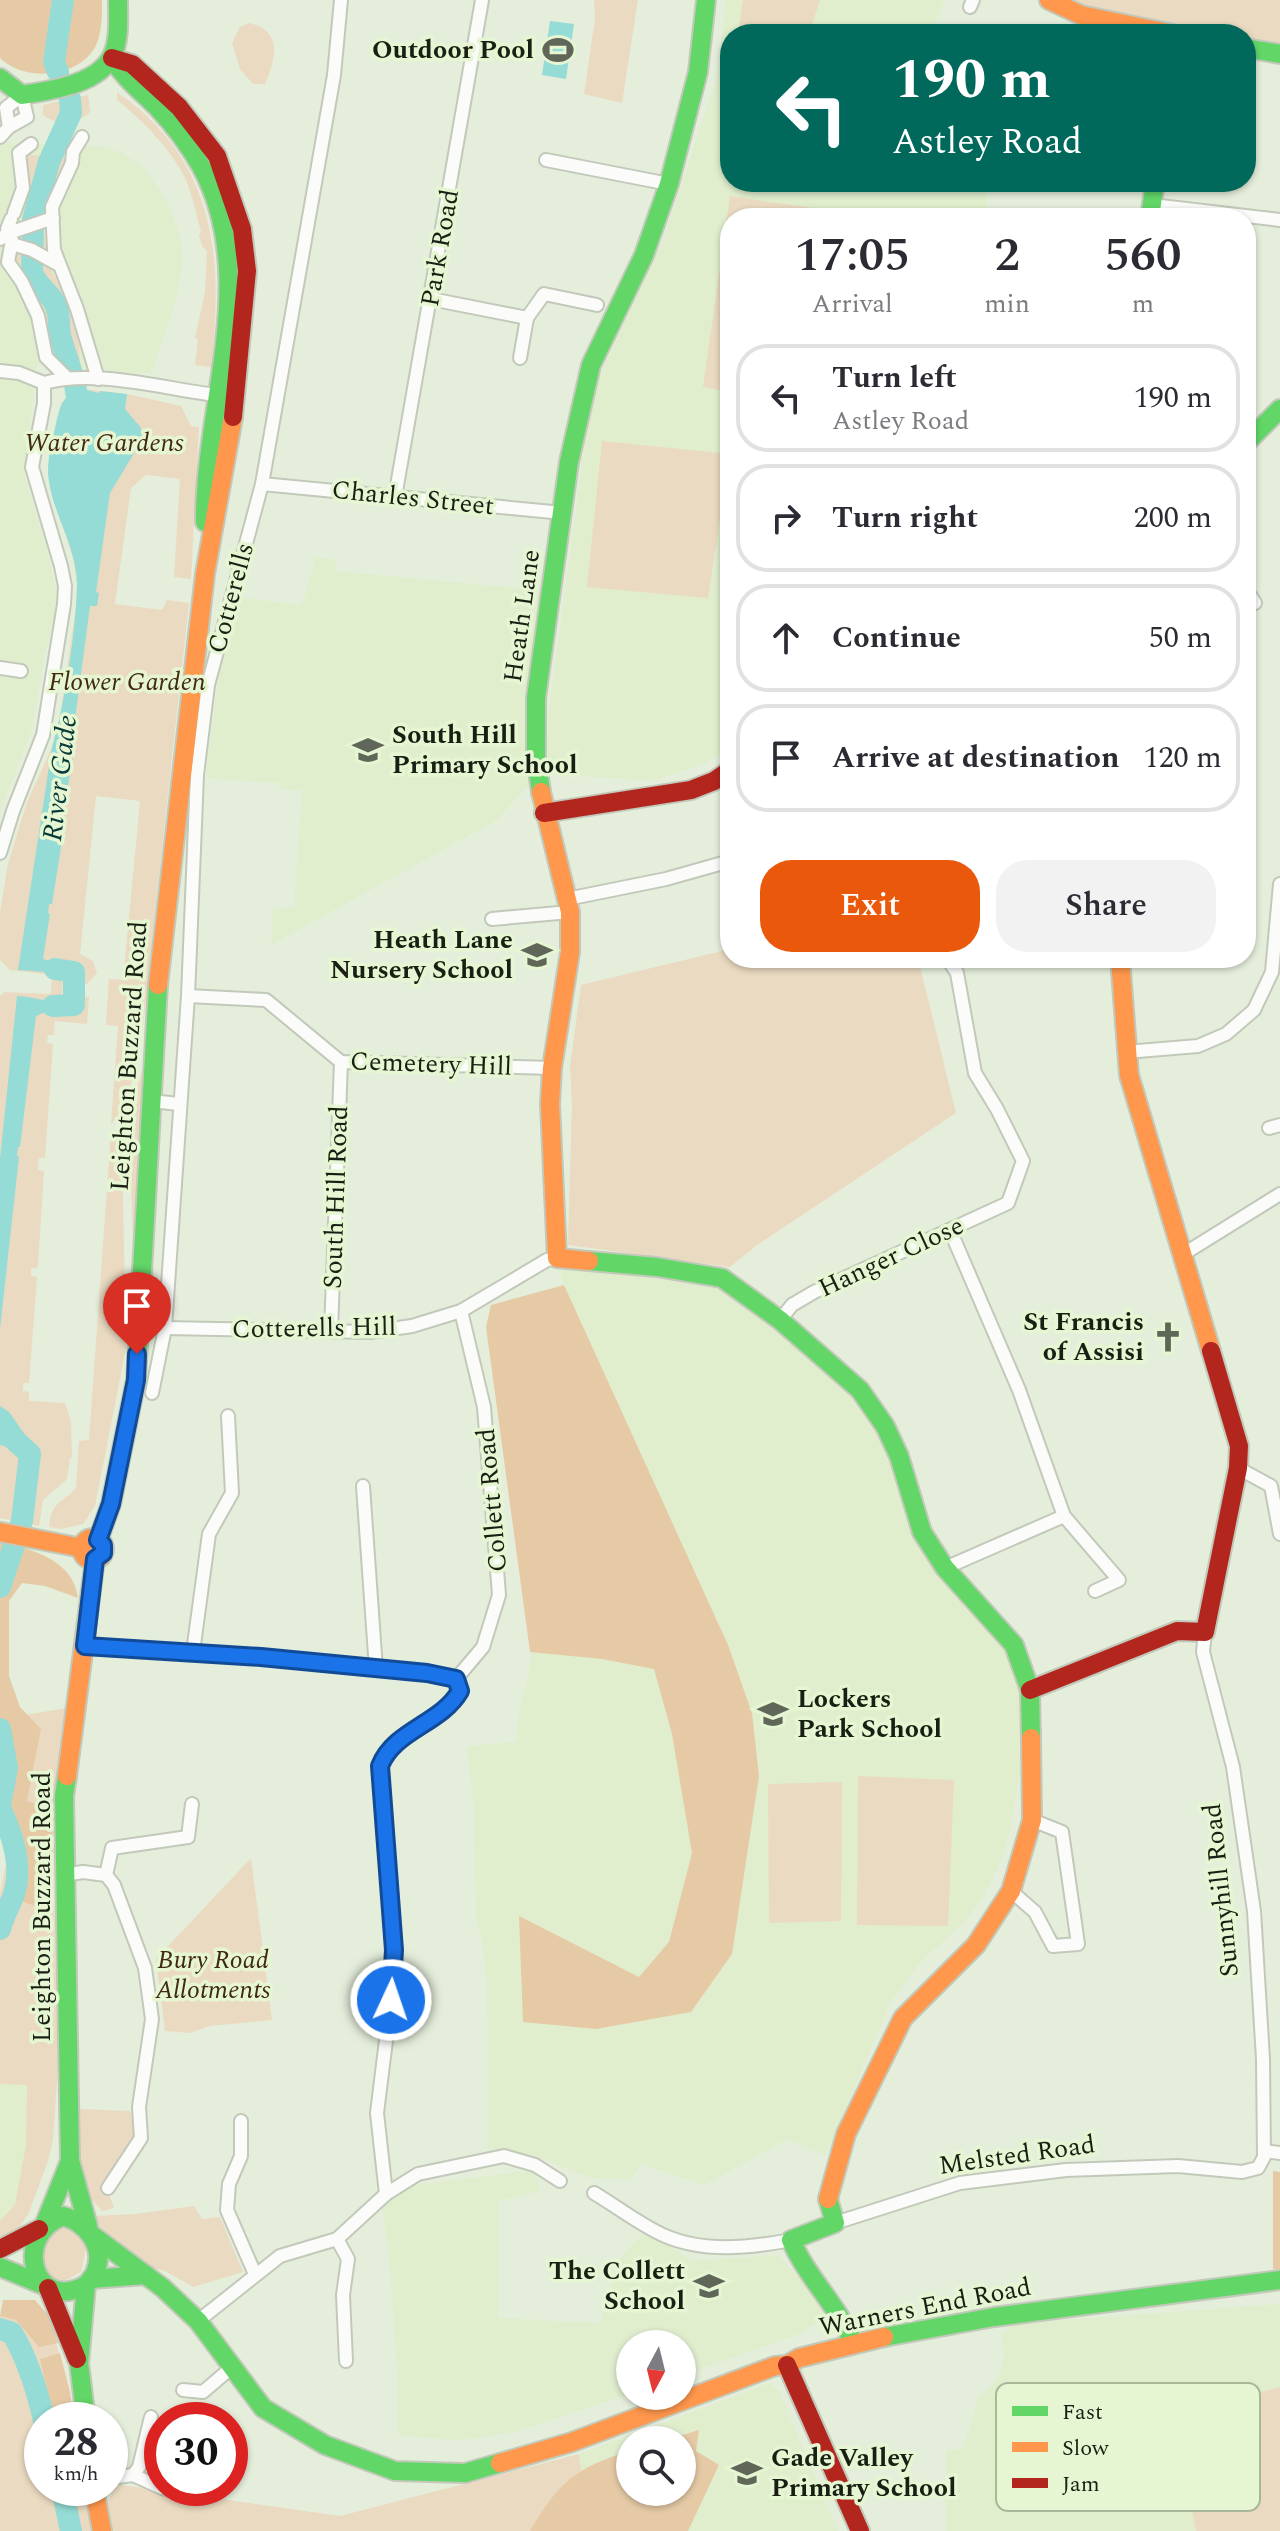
<!DOCTYPE html>
<style>
body{margin:0;font-family:Spectral,serif;background:#f2f2f3;color:#2b2b33;height:100vh;display:flex;flex-direction:column;font-size:30px;white-space:nowrap}
*{box-sizing:border-box;margin:0}
p{font-size:26px;color:#7c7c81}
.icon{flex:none;width:44px;height:44px;fill:none;stroke:currentColor;stroke-width:2;stroke-linecap:round;stroke-linejoin:round}
.map{position:relative;flex:1;overflow:hidden}
.details{position:absolute;left:720px;top:208px;width:536px;height:760px;display:flex;flex-direction:column;background:#fff;border-radius:32px;box-shadow:0 2px 6px #0004}
.details>*{flex:none}
.guide{position:absolute;left:720px;top:24px;width:536px;height:168px;border-radius:32px;box-shadow:0 2px 6px #0004;background:#00695c;color:#fff;overflow:hidden}
.needle{width:52px;rotate:187deg}
.fabs{position:absolute;left:616px;top:2330px;display:grid;gap:16px}
.fabs a{display:grid;place-items:center;width:80px;height:80px;border-radius:50%;background:#fff;box-shadow:0 2px 6px #0004;font-size:40px}
.speed{position:absolute;left:24px;top:2402px;display:flex;gap:16px;font-size:40px;font-weight:700;text-align:center}
.speed>*{display:grid;place-content:center;width:104px;height:104px;border-radius:50%;background:#fff;box-shadow:0 2px 6px #0004;line-height:1}
.speed small{font-size:20px;font-weight:400}
.speed .limit{border:12px solid #d22;background:#fff;color:#111}
.pin{position:absolute;display:grid;place-items:center;width:68px;height:68px;color:#fff;margin:-82px -34px;border-radius:50% 50% 50% 0;rotate:-45deg;box-shadow:0 0 8px #0007}
.pin .icon{rotate:45deg}
.me{position:absolute;width:88px;margin:-44px;rotate:3deg;stroke-linejoin:round;filter:drop-shadow(0 0 6px #0008)}
.turn{display:flex;align-items:center;gap:28px;height:168px;padding:0 40px;font-size:36px}
.turn .icon{width:104px;height:104px;stroke-width:2.5}
.turn b{display:block;font-size:56px;line-height:68px}
.eta{display:flex;justify-content:space-evenly;align-items:center;height:136px;text-align:center}
.eta b{font-size:48px;font-weight:600;line-height:56px}
.cta{display:flex;gap:16px;margin-top:auto;padding:16px 40px}
.cta a{flex:1;height:92px;border-radius:32px;background:#ea580c;color:#fff;font-size:32px;font-weight:600;line-height:92px;text-align:center}
.cta a+a{background:#f2f2f3;color:#2b2b33}
ul{padding:0;list-style:none}
li{display:flex;align-items:center;gap:24px;height:108px;margin:0 16px 12px;padding:0 24px;border:4px solid #e1e1e2;border-radius:32px}
li div{flex:1}
li b{display:block;font-size:30px}
li em{font-style:normal}
.map>svg:first-child{display:block}
</style>
<div class="map">
<svg width="1280" height="2531" viewBox="0 0 1280 2531">
<rect width="100%" height="100%" fill="#e5eedb"/>
<g fill="#e0eece" fill-rule="evenodd">
<polygon points="726,0 945,0 930,34 730,34 730,182 986,182 988,218 730,218 730,748 704,764 652,781 547,774 549,708 591,394 664,238 717,77"/>
<polygon points="5,143 82,145 105,147 123,153 145,169 167,201 179,231 183,258 176,300 151,374 99,370 69,372 37,364 24,475 47,549 58,600 45,654 32,730 0,811 0,145"/>
<polygon points="315,557 336,560 335,571 540,590 526,725 532,781 497,820 271,945 273,909 294,907 302,790 280,789 280,783 213,779 206,776 219,672 235,597 300,605 305,596"/>
<polygon points="557,1264 705,1282 762,1308 843,1384 885,1438 897,1469 915,1540 930,1562 988,1623 1006,1647 1015,1666 1029,1723 1010,1830 1002,1859 984,1896 965,1921 920,1963 890,2003 826,2156 788,2139 704,2185 641,2164 632,2179 593,2179 533,2155 518,2153 485,2158 488,2154 487,1988 483,1946 476,1920 474,1811 467,1746 516,1742 520,1704 526,1687 537,1619 554,1304 569,1297"/>
<polygon points="32,1897 30,2146 19,2209 0,2232 0,1901"/>
<polygon points="534,2170 540,2191 499,2201 499,2318 600,2323 618,2261 641,2235 658,2237 692,2261 778,2255 833,2312 802,2333 682,2376 682,2344 630,2344 630,2394 515,2432 474,2439 450,2440 398,2435 397,2369 389,2255 381,2202 414,2185"/>
<polygon points="1280,2304 1280,2531 946,2531 946,2451 963,2448 978,2399 997,2379 1000,2372 1004,2356 1002,2332 1011,2330 1010,2324"/>
<path d="M770 2383 779 2391 838 2531H589L579 2454ZM630 2440H682V2492H630Z"/>
</g>
<g fill="#eadac1">
<polygon points="594,0 638,0 622,103 584,94 595,19"/>
<polygon points="743,0 820,0 809,34 738,32"/>
<path d="M1063 0H1280V45L1246 39V34C1187 34 1119 18 1063 0Z"/>
<path d="M249 23C283 30 276 59 265 84H253L240 69 232 43 240 27Z"/>
<path d="M117 92C215 160 224 257 211 367L195 365 198 339 195 338 205 292 207 251 202 246 199 235 201 231C196 213 192 193 184 176 169 147 142 120 117 100Z"/>
<path d="M88 95 90 112C78 124 57 126 43 115V105Z"/>
<polygon points="29,155 67,157 44,206 44,227 48,265 66,297 78,336 80,361 53,358 41,311 15,261 15,251 28,192 25,166"/>
<polygon points="730,196 861,215 861,218 730,218 730,392 703,387"/>
<path d="M83 389 127 394 181 406 191 426 199 427 191 579 174 577 180 479 146 475 131 488 115 604 162 610 167 600 189 603 148 976C146 1011 136 1101 111 1124L118 1026 106 1025 109 979 123 980 140 801 96 796 80 954 93 961 97 973 87 984 70 982V976L64 975 62 994 89 997 87 1024 55 1021 54 1035H48L47 1043 53 1044 45 1158H39L38 1170 44 1171 38 1266 37 1268H31V1276L37 1277 29 1383H23V1391L29 1392V1401L65 1403 71 1422 72 1457 70 1458 67 1479 43 1500 39 1526 0 1518V996L5 992 51 994 52 975 10 970 0 960V912L8 864 26 805 52 747 59 723 76 608 77 583 73 558 51 488 48 471 53 436 61 404 71 392Z"/>
<polygon points="602,441 730,454 708,598 587,587"/>
<polygon points="730,949 730,958 918,958 956,1113 757,1245 730,1267 568,1245 572,1103 570,1066 581,985"/>
<polygon points="144,1065 133,1247 130,1150 126,1135 127,1118"/>
<path d="M111 1133 121 1142 122 1151 126 1348 95 1506 83 1524 61 1529 49 1527C51 1502 61 1504 76 1488L79 1441 89 1440Z"/>
<polygon points="67,1708 53,1844 58,2065 53,2140 48,2161 28,2215 13,2235 0,2241 0,2221 15,2205 26,2145 27,2085 0,2084 0,1893 8,1854 3,1811 0,1807 0,1719"/>
<polygon points="858,1776 954,1780 948,1926 857,1925"/>
<polygon points="842,1782 841,1921 769,1923 768,1784"/>
<polygon points="251,1858 272,2020 210,2026 190,2033 165,2031 156,1959"/>
<path d="M79 2109 130 2111 136 2138 106 2186 114 2208 102 2211C72 2180 79 2150 79 2109Z"/>
<polygon points="194,2206 202,2219 220,2217 243,2272 193,2287 165,2271 147,2267 94,2225 92,2216 136,2214"/>
<polygon points="61,2226 79,2232 86,2249 81,2272 65,2281 47,2276 40,2259 45,2235"/>
<polygon points="0,2315 50,2320 77,2420 42,2420 42,2488 94,2488 102,2531 0,2531"/>
<polygon points="1280,2387 1280,2531 1196,2531 1174,2415"/>
<polygon points="579,2454 589,2531 110,2531 106,2509 115,2484 340,2516"/>
</g>
<g fill="#e6caa6">
<path d="M0 0H102C102 14 102 30 97 43 82 78 25 83 0 58Z"/>
<polygon points="564,1285 728,1645 752,1713 759,1776 732,1954 691,2012 596,2029 523,2022 519,1916 639,1977 669,1942 692,1853 672,1734 654,1669 602,1659 530,1652 486,1327 491,1305"/>
<path d="M0 1540C33 1551 73 1559 78 1598L45 1586 22 1583 9 1601V1676L20 1707 41 1729 27 1801 52 1809C52 1840 60 1881 40 1908L11 1897C11 1872 14 1828 0 1806Z"/>
<polygon points="1273,2171 1280,2172 1280,2269 1273,2269"/>
<polygon points="3,2300 35,2300 48,2315 58,2343 39,2347 16,2320 0,2316"/>
<polygon points="60,2353 70,2392 73,2420 54,2420 40,2359"/>
<path d="M699 2430 696 2451 719 2465 688 2531H530C558 2483 576 2467 630 2451V2492H682V2440H666Z"/>
</g>
<g fill="#94dcd5">
<polygon points="550,21 574,24 566,79 542,75"/>
<path d="M83 389 99 393 100 391 127 394 125 409 141 428 142 440 110 493 96 592 99 593 97 606H90L71 749 74 750 62 821 65 822 52 904H49L48 913 50 914 43 959 78 970 77 983 71 982V974L18 970 52 747C65 703 76 631 77 584 77 545 50 511 48 472 48 456 52 440 56 424 60 406 63 393 83 389Z"/>
<path d="M17 996C36 997 51 1003 70 1003L71 996H78L77 1007 55 1008 36 1016 20 1147H18L17 1156 19 1157 0 1329V1159Z"/>
<polygon points="0,1406 9,1412 35,1449 32,1454 0,1445"/>
</g>
<g fill="none" stroke-linecap="round" stroke-linejoin="round">
<g stroke="#94dcd5" stroke-width="22">
<polyline points="58,72 54,62 63,0"/>
<path d="M70 99 71 113 49 162 33 220 32 272C36 285 48 291 54 302 62 317 57 325 61 339 70 369 78 385 79 418"/>
<polyline points="53,1006 74,1005 74,972 55,969"/>
<polyline points="0,1427 30,1454 22,1521 0,1587"/>
<polyline points="0,1729 7,1768 0,1805"/>
<path d="M0 1808C12 1833 23 1866 14 1894 10 1906 3 1916 0 1929"/>
<path d="M0 2329 12 2333C28 2359 37 2390 44 2420"/>
<polyline points="62,2488 71,2531"/>
</g>
<g stroke="#c2c9ba" stroke-width="16">
<g id="street">
<polyline points="970,7 973,0"/>
<polyline points="0,137 9,127 27,117 22,95 6,108 9,127"/>
<polyline points="82,137 73,152 72,163 52,207 54,250 77,309 98,379"/>
<polyline points="546,160 669,184"/>
<polyline points="1152,205 1280,220"/>
<polyline points="14,213 23,188 19,153 31,144"/>
<polyline points="11,219 7,229 9,233 53,218"/>
<polyline points="0,239 9,233 12,240 8,262 22,282 38,316 46,357 66,377"/>
<polyline points="12,244 32,250 59,265"/>
<polyline points="431,299 527,318 544,294 597,305"/>
<polyline points="520,358 527,318"/>
<polyline points="0,371 19,373 44,383"/>
<path d="M44 383C95 368 169 390 223 396"/>
<polyline points="262,484 563,513"/>
<polyline points="395,497 482,0"/>
<polyline points="1246,589 1255,603"/>
<polyline points="0,668 21,671"/>
<polyline points="0,853 13,811 43,735 64,604 65,586 61,566 32,467 44,403 44,383"/>
<polyline points="567,899 666,879 730,861"/>
<polyline points="492,919 570,912"/>
<polyline points="188,996 266,1000 341,1062 552,1068"/>
<polyline points="1126,1052 1198,1046 1226,1034 1254,1010 1272,972 1280,884"/>
<polyline points="151,1101 179,1104"/>
<polyline points="1269,1128 1280,1125"/>
<polyline points="950,1230 1019,1390 1064,1516 1119,1580 1095,1591"/>
<polyline points="1182,1255 1280,1194"/>
<polyline points="780,1320 792,1305 814,1292 1008,1203 1023,1161 997,1109 975,1073 957,973 951,964 956,958"/>
<polyline points="165,1328 370,1332 412,1326 461,1311 547,1260 557,1258"/>
<polyline points="331,1331 341,1062"/>
<polyline points="152,1393 165,1328 188,996 197,775 208,685 262,484 334,75 341,0"/>
<polyline points="1238,1468 1271,1486 1280,1534"/>
<polyline points="363,1486 376,1669"/>
<polyline points="945,1568 1064,1516"/>
<polyline points="85,1646 261,1657 427,1673 456,1679"/>
<polyline points="193,1652 209,1534 232,1493 228,1416"/>
<polyline points="456,1679 483,1647 499,1595 484,1407 461,1311"/>
<polyline points="64,1875 83,1872 106,1875 114,1885 145,1968 152,2019 139,2107 141,2138 108,2188"/>
<polyline points="106,1875 112,1848 188,1837 192,1804"/>
<polyline points="1011,1891 1035,1912 1053,1946 1078,1944 1062,1832 1032,1820"/>
<polyline points="241,2121 241,2156 229,2184 227,2210 255,2274"/>
<polyline points="1264,2151 1280,2153"/>
<path d="M594 2193C616 2206 639 2224 663 2235 703 2253 749 2248 791 2240"/>
<path d="M386 2194 377 2113 391 2000 394 1950 380 1766C394 1731 441 1724 460 1691L456 1679"/>
<polyline points="835,2223 960,2183 1066,2170 1178,2166 1242,2172 1258,2168 1264,2157 1263,2059 1254,1911 1233,1767 1203,1652 1205,1632"/>
<polyline points="337,2239 348,2259 343,2295 346,2361"/>
<polyline points="198,2321 280,2256 337,2239 386,2194 418,2174 504,2156 535,2165 560,2181"/>
<polyline points="183,2390 203,2392 231,2368"/>
<polyline points="133,2475 162,2488"/>
<polyline points="110,2478 133,2475 139,2467 151,2417"/>
<polyline points="162,2488 182,2491"/>
</g>
</g>
<g stroke="#c2c9ba" stroke-width="22">
<g id="fast">
<polyline points="1246,48 1280,54"/>
<path d="M112 58C124 78 141 91 157 107 174 125 189 145 201 166 261 276 204 406 205 522"/>
<path d="M0 78 22 95C51 90 97 85 112 56 120 40 118 18 118 0"/>
<polyline points="1150,218 1155,182"/>
<polyline points="1246,443 1280,409"/>
<polyline points="541,792 536,757 536,698 569,462 591,365 644,255 669,184 698,72 706,0"/>
<polyline points="589,1261 657,1267 722,1278 780,1320 860,1390 885,1426 899,1456 922,1532 945,1568 1014,1645 1030,1690 1031,1738"/>
<polyline points="98,1540 111,1504 136,1380 158,985"/>
<polyline points="67,1776 64,1796 70,2161 88,2226"/>
<path d="M828 2199 835 2223 791 2240C807 2278 838 2305 853 2343"/>
<path d="M63 2216C87 2223 106 2247 95 2273 91 2281 85 2287 77 2289 32 2305 14 2235 63 2216Z"/>
<polyline points="45,2223 70,2161"/>
<polyline points="92,2235 163,2288 198,2321 263,2408 325,2445 395,2471 465,2473 500,2463"/>
<polyline points="0,2267 41,2284"/>
<polyline points="91,2279 146,2275"/>
<polyline points="86,2285 79,2363 86,2420"/>
<polyline points="884,2337 994,2317 1280,2280"/>
</g>
</g>
<g stroke="#c2c9ba" stroke-width="22">
<g id="slow">
<polyline points="1049,0 1081,15 1173,34"/>
<polyline points="541,792 570,912 570,952 552,1068 550,1104 557,1258 589,1261"/>
<polyline points="1120,958 1129,1075 1211,1351"/>
<polyline points="158,985 205,574 233,417"/>
<polyline points="0,1532 82,1548"/>
<circle cx="93" cy="1549" r="11"/>
<polyline points="67,1776 95,1559"/>
<polyline points="828,2199 846,2134 903,2018 976,1945 1011,1891 1032,1820 1031,1738"/>
<polyline points="500,2463 572,2442 775,2366 787,2365 799,2358 884,2337"/>
<polyline points="94,2488 102,2531"/>
</g>
</g>
<g stroke="#c2c9ba" stroke-width="22">
<g id="jam">
<polyline points="112,58 132,64 179,107 217,156 242,229 247,271 233,417"/>
<polyline points="544,813 691,790 714,781 730,770"/>
<polyline points="1030,1690 1177,1631 1205,1632 1238,1468 1239,1446 1211,1351"/>
<polyline points="0,2249 39,2229"/>
<polyline points="48,2288 77,2359"/>
<polyline points="787,2365 860,2531"/>
</g>
</g>
<use href="#street" stroke="#fbfcfa" stroke-width="12"/>
<use href="#fast" stroke="#63d668" stroke-width="18"/>
<use href="#slow" stroke="#ff974d" stroke-width="18"/>
<use href="#jam" stroke="#b3261e" stroke-width="18"/>
</g>
<g fill="none" stroke-linecap="round" stroke-linejoin="round">
<g stroke="#114b97" stroke-width="20">
<path id="route" d="M137 1354 136 1380 111 1504 98 1540 103 1545V1553L95 1559 85 1646 261 1657 427 1673 456 1679 460 1691C441 1724 394 1730 380 1766L394 1950 391 2000"/>
</g>
<use href="#route" stroke="#1a73e8" stroke-width="14"/>
</g>
<defs>
<g id="stadium-bare" transform="scale(2.4)"><path d="M0-5a6.5 5 0 1 0 0 10a6.5 5 0 1 0 0-10ZM-3.5-1.8h7v3.6h-7Z" fill="#606758" stroke="#e6f6d3" stroke-width="2.5" paint-order="stroke"/></g>
<g id="school-bare" transform="scale(2.4)"><path d="M0-5L7-2L0 1L-7-2ZM-4 1L0 2.5L4 1V4Q0 6-4 4Z" fill="#606758" stroke="#e6f6d3" stroke-width="2.5" paint-order="stroke"/></g>
<g id="church-bare" transform="scale(2.4)"><path d="M-1.2-6h2.4v3.5h3.3v2.4h-3.3V6h-2.4V-.1h-3.3v-2.4h3.3Z" fill="#606758" stroke="#e6f6d3" stroke-width="2.5" paint-order="stroke"/></g>
</defs>
<g fill-rule="evenodd">
<use href="#stadium-bare" x="558" y="50"/>
<use href="#school-bare" x="368" y="750"/>
<use href="#school-bare" x="537" y="955"/>
<use href="#church-bare" x="1168" y="1337"/>
<use href="#school-bare" x="773" y="1714"/>
<use href="#school-bare" x="709" y="2286"/>
<use href="#school-bare" x="747" y="2473"/>
</g>
<g text-anchor="middle" dominant-baseline="central" stroke-width="7" stroke-linejoin="round" paint-order="stroke">
<g font-size="26" font-weight="bold" fill="#191f12" stroke="#e6f6d3" text-anchor="end">
<text x="534" y="50">Outdoor Pool</text>
<text x="392" y="735" text-anchor="start">South Hill<tspan x="392" dy="30">Primary School</tspan></text>
<text x="513" y="940">Heath Lane<tspan x="513" dy="30">Nursery School</tspan></text>
<text x="1144" y="1322">St Francis<tspan x="1144" dy="30">of Assisi</tspan></text>
<text x="797" y="1699" text-anchor="start">Lockers<tspan x="797" dy="30">Park School</tspan></text>
<text x="685" y="2271">The Collett<tspan x="685" dy="30">School</tspan></text>
<text x="771" y="2458" text-anchor="start">Gade Valley<tspan x="771" dy="30">Primary School</tspan></text>
</g>
<g font-size="26" fill="#191f12" stroke="#e6f6d3">
<text transform="translate(440 248) rotate(-80)">Park Road</text>
<text transform="translate(413 498) rotate(6)">Charles Street</text>
<text transform="translate(231 598) rotate(-75)">Cotterells</text>
<text transform="translate(522 616) rotate(-82)">Heath Lane</text>
<text transform="translate(129 1056) rotate(-86)">Leighton Buzzard Road</text>
<text transform="translate(431 1064) rotate(2)">Cemetery Hill</text>
<text transform="translate(336 1197) rotate(-88)">South Hill Road</text>
<text transform="translate(891 1257) rotate(-25)">Hanger Close</text>
<text transform="translate(314 1328) rotate(-1)">Cotterells Hill</text>
<text transform="translate(492 1500) rotate(-95)">Collett Road</text>
<text transform="translate(1221 1890) rotate(-96)">Sunnyhill Road</text>
<text transform="translate(42 1907) rotate(-90)">Leighton Buzzard Road</text>
<text transform="translate(1017 2155) rotate(-8)">Melsted Road</text>
<text transform="translate(925 2307) rotate(-11)">Warners End Road</text>
</g>
<g font-size="26" font-style="italic" fill="#412913" stroke="#e6f6d3">
<text x="104" y="443">Water Gardens</text>
<text x="127" y="682">Flower Garden</text>
<text x="213" y="1960">Bury Road<tspan x="213" dy="30">Allotments</tspan></text>
</g>
<g font-size="28" font-style="italic" fill="#073938" stroke="#e6f6d3">
<text transform="translate(60 778) rotate(-83)">River Gade</text>
</g>
</g>
<rect x="996" y="2383" width="264" height="128" rx="12" fill="#e6f6d3" stroke="#a8b699" stroke-width="2"/>
<rect x="1012" y="2406" width="36" height="10" fill="#63d668"/>
<rect x="1012" y="2442" width="36" height="10" fill="#ff974d"/>
<rect x="1012" y="2478" width="36" height="10" fill="#b3261e"/>
<g font-size="22" fill="#191f12">
<text x="1062" y="2419">Fast</text>
<text x="1062" y="2455">Slow</text>
<text x="1062" y="2491">Jam</text>
</g>
</svg>
<div class="fabs">
<a><svg class="needle" viewBox="-14 -14 28 28"><path d="M0-13l5 13h-10z" fill="#e53935"/><path d="M0 13l5-13h-10z" fill="#7c7c81"/></svg></a>
<a><svg class="icon" aria-label="search" viewBox="0 0 24 24"><circle cx="10" cy="10" r="6"/><path d="M15 15l6 6"/></svg></a>
</div>
<div class="speed"><div>28<small>km/h</small></div><div class="limit">30</div></div>
<div class="pin" style="left:137px;top:1354px;background:#d93025"><svg class="icon" aria-label="arrive" viewBox="0 0 24 24"><path d="M6 21V4h12l-3 4 3 4H6"/></svg></div>
<svg class="me" style="left:391px;top:2000px" viewBox="-20 -20 40 40"><circle r="17" fill="#1a73e8" stroke="#fff" stroke-width="3"/><path d="M0-11L8 9 0 5-8 9z" fill="#fff"/></svg>
<div class="guide">
<div class="turn"><svg class="icon" aria-label="left" viewBox="0 0 24 24"><path d="M17 20v-9H6M10 6l-5 5 5 5"/></svg><div><b>190 m</b>Astley Road</div></div>
</div>
<section class="details">
<div class="eta">
<div><b>17:05</b><p>Arrival</p></div>
<div><b>2</b><p>min</p></div>
<div><b>560</b><p>m</p></div>
</div>
<ul>
<li><svg class="icon" aria-label="left" viewBox="0 0 24 24"><path d="M17 20v-9H6M10 6l-5 5 5 5"/></svg><div><b>Turn left</b><p>Astley Road</p></div><em>190 m</em></li>
<li><svg class="icon" aria-label="right" viewBox="0 0 24 24"><path d="M7 20v-9h11M14 6l5 5-5 5"/></svg><div><b>Turn right</b></div><em>200 m</em></li>
<li><svg class="icon" aria-label="ahead" viewBox="0 0 24 24"><path d="M12 20V5M6 11l6-6 6 6"/></svg><div><b>Continue</b></div><em>50 m</em></li>
<li><svg class="icon" aria-label="arrive" viewBox="0 0 24 24"><path d="M6 21V4h12l-3 4 3 4H6"/></svg><div><b>Arrive at destination</b></div><em>120 m</em></li>
</ul>
<div class="cta"><a>Exit</a><a>Share</a></div>
</section>
</div>
